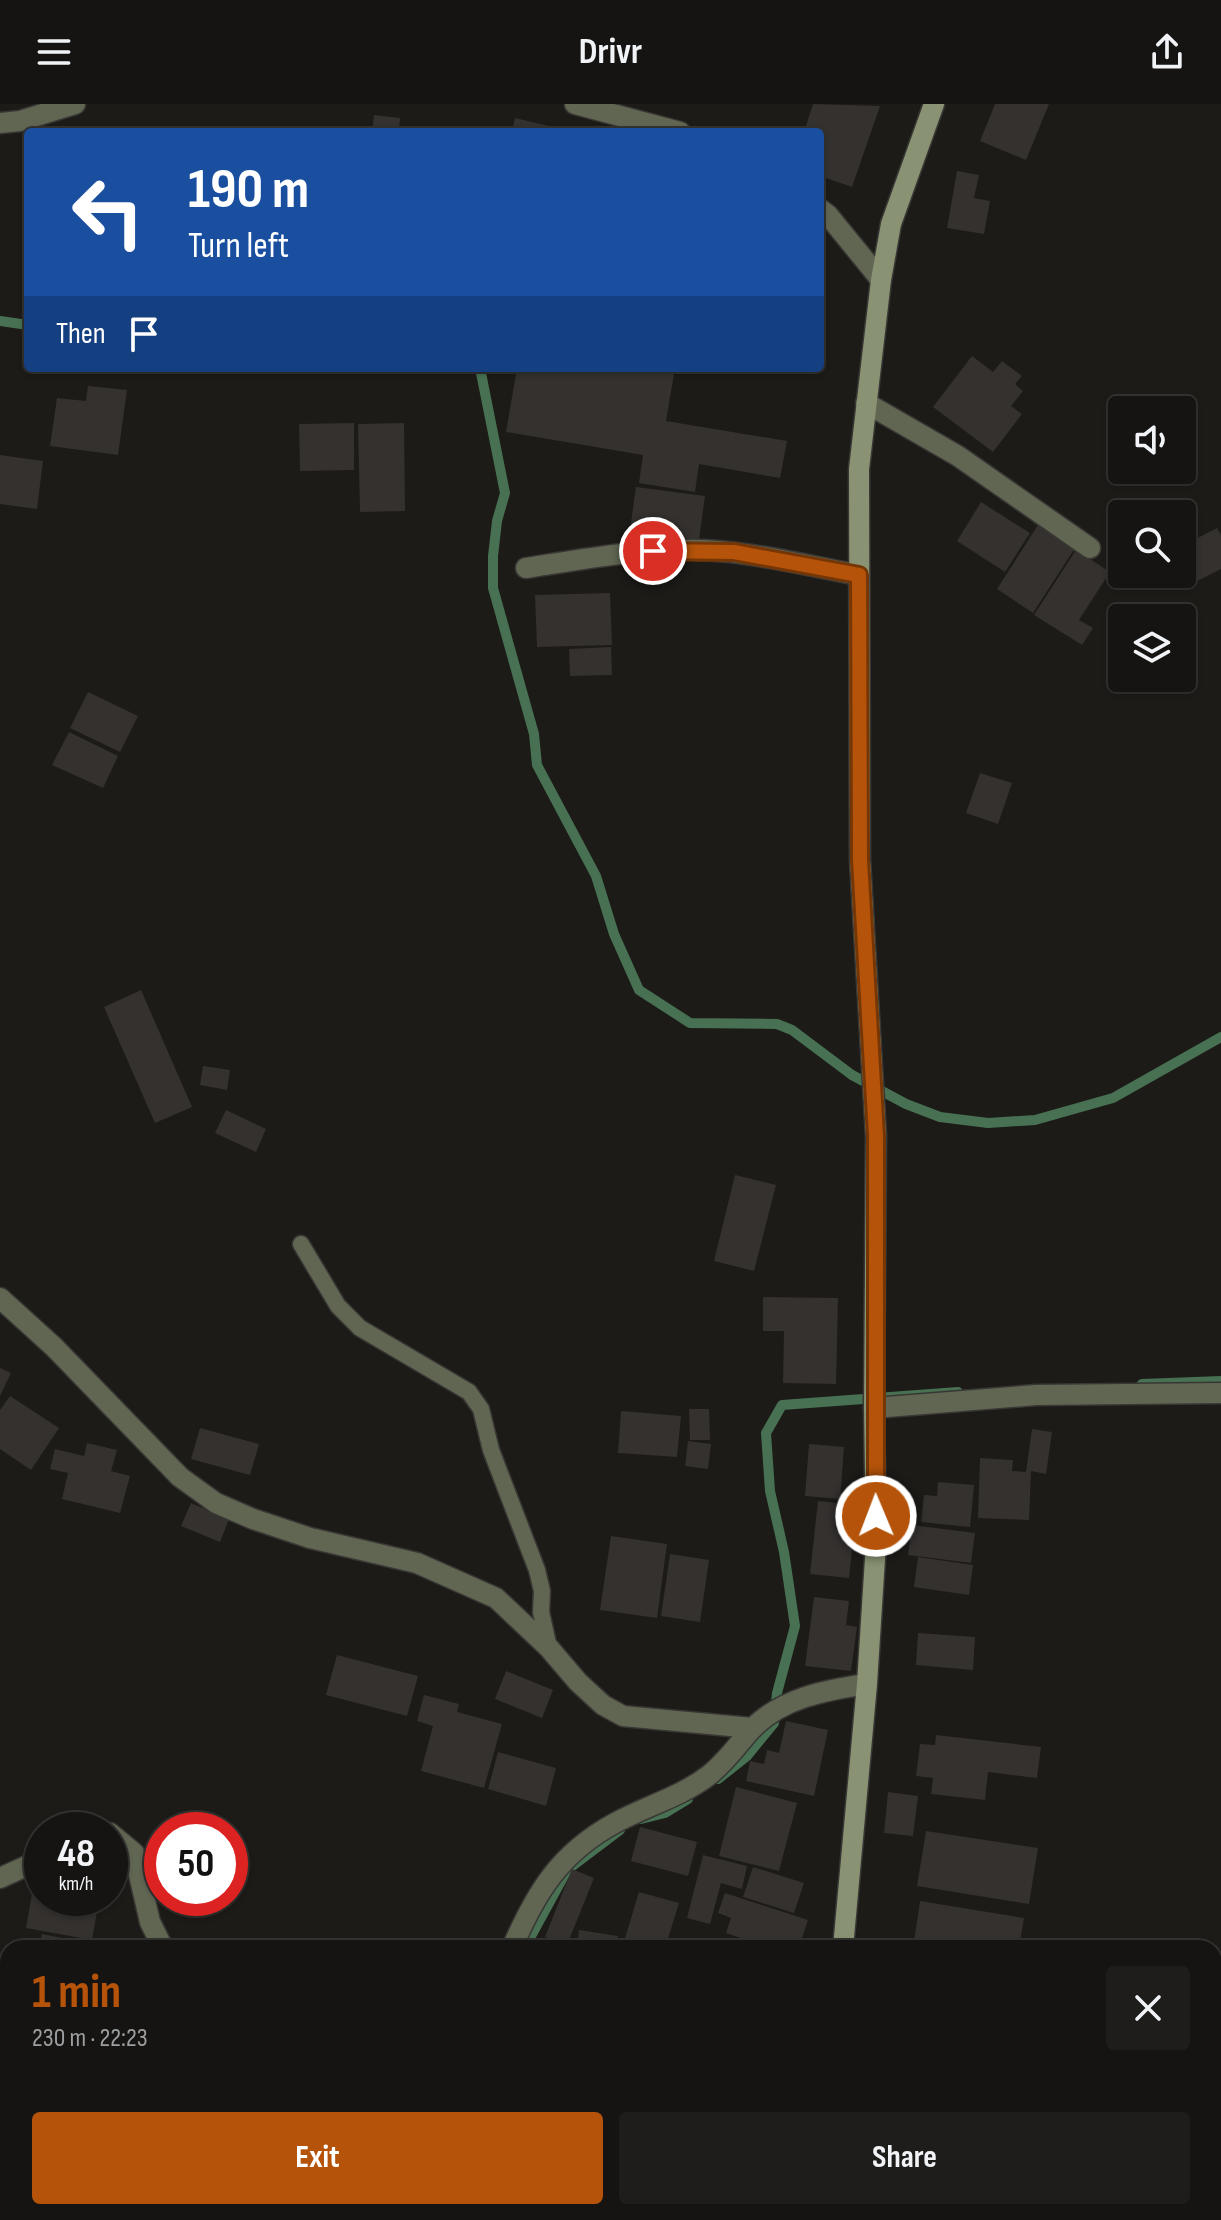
<!DOCTYPE html>
<meta charset="utf-8">
<style>
body{margin:0;font-family:"Sofia Sans Condensed",sans-serif;background:#1e1d1b;color:#f1f3f6;height:100vh;display:flex;flex-direction:column;font-size:30px;white-space:nowrap}
*{box-sizing:border-box;margin:0}
p{font-size:26px;color:#9d9e9f}
.icon{flex:none;width:44px;height:44px;fill:none;stroke:currentColor;stroke-width:2;stroke-linecap:round;stroke-linejoin:round}
.map{position:relative;flex:1;overflow:hidden}
.side{position:absolute;left:0px;top:1836px;width:1222px;height:280px;display:flex;flex-direction:column;background:#151412;border-radius:24px 24px 0 0;box-shadow:0 2px 6px #0004,0 0 0 2px #343332}
.side>*{flex:none}
.top-card{position:absolute;left:24px;top:24px;width:800px;height:244px;border-radius:8px;box-shadow:0 2px 6px #0004,0 0 0 2px #343332;background:#1a4fa0;color:#fff;overflow:hidden}
.controls{position:absolute;left:1108px;top:292px;display:grid;gap:16px}
.controls a{display:grid;place-items:center;width:88px;height:88px;border-radius:8px;background:#151412;box-shadow:0 2px 6px #0004,0 0 0 2px #343332;font-size:40px}
.speed{position:absolute;left:24px;top:1708px;display:flex;gap:16px;font-size:40px;font-weight:700;text-align:center}
.speed>*{display:grid;place-content:center;width:104px;height:104px;border-radius:50%;background:#151412;box-shadow:0 2px 6px #0004,0 0 0 2px #343332;line-height:1}
.speed small{font-size:20px;font-weight:400}
.speed .limit{border:12px solid #d22;background:#fff;color:#111}
.pin{position:absolute;display:grid;place-items:center;width:68px;height:68px;color:#fff;margin:-34px;border:4px solid #fff;border-radius:50%;box-shadow:0 2px 8px #0007}
.me{position:absolute;width:88px;margin:-44px;rotate:359deg;stroke-linejoin:round;filter:drop-shadow(0 0 6px #0008)}
.turn{display:flex;align-items:center;gap:28px;height:168px;padding:0 32px;font-size:36px}
.turn .icon{width:104px;height:104px;stroke-width:2.5}
.turn b{display:block;font-size:56px;line-height:68px}
.then{display:flex;align-items:center;height:76px;padding:0 32px;background:#0003;gap:16px;font-size:30px}
.round{display:grid;place-items:center;flex:none;width:84px;height:84px;border-radius:8px;background:#1e1d1b}
.overview{display:flex;align-items:center;justify-content:space-between;height:136px;padding:0 32px}
h1{font-size:48px;font-weight:700;line-height:60px;color:#b45309}
.button{display:flex;gap:16px;margin-top:auto;padding:16px 32px}
.button a{flex:1;height:92px;border-radius:8px;background:#b45309;color:#fff;font-size:32px;font-weight:700;line-height:92px;text-align:center}
.button a+a{background:#1e1d1b;color:#f1f3f6}
header{display:flex;justify-content:space-between;align-items:center;height:104px;padding:0 32px;background:#151412;font-size:36px;font-weight:700}
.map>svg:first-child{display:block}
</style>
<header><svg class="icon" aria-label="menu" viewBox="0 0 24 24"><path d="M4 6h16M4 12h16M4 18h16"/></svg>Drivr<svg class="icon" aria-label="share" viewBox="0 0 24 24"><path d="M12 15V3M7 8l5-5 5 5M5 13v7h14v-7"/></svg></header>
<div class="map">
<svg width="1221" height="2116" viewBox="0 0 1221 2116">
<rect width="100%" height="100%" fill="#1c1b18"/>
<g fill="none" stroke-linecap="round" stroke-linejoin="round">
<g stroke="#477152" stroke-width="10">
<polyline points="0,217 28,221"/>
<polyline points="480,264 505,389 497,417 493,452 493,484 534,630 537,661 596,772 614,830 639,886 690,919 777,920 792,926 852,971 906,1000 940,1013 988,1019 1035,1016 1113,994 1221,933"/>
<polyline points="1142,1280 1221,1277"/>
<polyline points="718,1675 747,1652 774,1619 777,1589 795,1522 784,1448 770,1387 766,1329 782,1301 958,1288"/>
<polyline points="641,1715 665,1709 688,1695"/>
<polyline points="527,1844 531,1832 567,1766 620,1726"/>
<polyline points="484,2108 484,2116"/>
</g>
</g>
<g fill="#34312f">
<polygon points="813,0 880,2 852,83 820,72 820,28 804,28"/>
<polygon points="995,0 1049,0 1026,56 980,37"/>
<polygon points="374,11 400,14 399,28 372,28"/>
<polygon points="515,14 570,27 570,28 512,28"/>
<polygon points="957,67 979,71 974,94 990,97 984,130 947,124"/>
<polygon points="972,252 993,268 1002,257 1022,272 1015,280 1023,287 1011,302 1022,310 993,348 933,303"/>
<polygon points="517,264 675,264 666,317 787,337 780,374 699,360 695,388 639,379 643,351 506,328"/>
<polygon points="88,282 127,286 118,351 50,342 57,294 86,297"/>
<polygon points="354,319 354,366 300,367 299,320"/>
<polygon points="404,319 405,407 360,408 358,320"/>
<polygon points="0,351 43,357 37,405 0,400"/>
<polygon points="636,383 705,392 699,436 630,426"/>
<polygon points="981,398 1030,429 1005,468 957,437"/>
<polygon points="1038,421 1075,444 1033,509 997,485"/>
<polygon points="1217,424 1221,431 1221,465 1193,479 1182,457 1182,442"/>
<polygon points="1076,446 1110,468 1079,516 1093,524 1082,541 1034,511"/>
<polygon points="610,489 612,541 537,543 535,491"/>
<polygon points="611,543 612,571 570,572 569,545"/>
<polygon points="88,588 138,612 120,648 70,624"/>
<polygon points="69,628 118,652 103,684 52,661"/>
<polygon points="980,669 1012,679 998,720 966,709"/>
<polygon points="141,886 192,1003 155,1019 104,903"/>
<polygon points="203,962 230,966 227,986 200,981"/>
<polygon points="226,1006 266,1025 256,1048 215,1029"/>
<polygon points="735,1071 776,1081 754,1167 714,1157"/>
<polygon points="763,1193 838,1194 836,1280 783,1279 784,1227 763,1227"/>
<polygon points="0,1264 11,1269 0,1292"/>
<polygon points="10,1292 59,1324 31,1366 0,1345 0,1306"/>
<polygon points="689,1305 709,1305 710,1336 690,1336"/>
<polygon points="621,1307 681,1312 677,1353 618,1349"/>
<polygon points="200,1324 259,1340 250,1371 191,1355"/>
<polygon points="1032,1325 1052,1328 1046,1370 1031,1367 1029,1416 978,1414 980,1354 1013,1356 1012,1367 1026,1368"/>
<polygon points="688,1337 711,1340 708,1365 685,1362"/>
<polygon points="87,1339 117,1346 111,1367 130,1372 120,1409 62,1395 68,1369 50,1365 55,1345 84,1352"/>
<polygon points="809,1340 844,1343 840,1395 805,1392"/>
<polygon points="938,1378 974,1381 970,1423 921,1418 924,1391 937,1392"/>
<polygon points="818,1397 857,1401 849,1474 810,1470"/>
<polygon points="191,1399 229,1415 220,1438 181,1422"/>
<polygon points="912,1421 975,1429 971,1459 908,1451"/>
<polygon points="611,1432 667,1440 657,1514 600,1506"/>
<polygon points="670,1450 709,1456 700,1518 661,1512"/>
<polygon points="918,1453 973,1461 969,1491 914,1483"/>
<polygon points="814,1493 849,1497 846,1521 857,1523 851,1567 805,1562"/>
<polygon points="918,1529 975,1533 973,1566 916,1561"/>
<polygon points="337,1551 418,1572 407,1612 326,1591"/>
<polygon points="506,1567 553,1586 542,1614 495,1595"/>
<polygon points="424,1591 459,1600 457,1608 502,1620 484,1684 421,1667 433,1622 417,1617"/>
<polygon points="786,1617 828,1626 814,1692 746,1677 750,1657 764,1660 767,1646 779,1649"/>
<polygon points="936,1631 1041,1643 1037,1674 988,1668 985,1696 931,1690 933,1674 916,1672 920,1640 935,1641"/>
<polygon points="498,1648 556,1664 546,1702 488,1685"/>
<polygon points="736,1683 797,1699 779,1767 719,1752"/>
<polygon points="888,1688 918,1692 913,1732 884,1729"/>
<polygon points="640,1723 697,1738 688,1772 631,1757"/>
<polygon points="926,1727 1038,1744 1029,1800 917,1782"/>
<polygon points="703,1751 747,1762 742,1785 721,1779 710,1820 687,1814"/>
<polygon points="753,1763 804,1779 794,1809 743,1793"/>
<polygon points="572,1765 594,1774 567,1841 545,1833"/>
<polygon points="639,1788 679,1799 665,1844 622,1844"/>
<polygon points="725,1789 808,1816 799,1843 781,1837 779,1844 771,1844 726,1829 731,1814 718,1809"/>
<polygon points="32,1790 42,1791 42,1794 98,1802 92,1836 26,1824"/>
<polygon points="920,1797 1024,1814 1019,1844 913,1844"/>
<polygon points="579,1826 618,1832 616,1844 577,1844"/>
<polygon points="42,1830 91,1840 91,1844 39,1844"/>
<polygon points="291,2108 311,2108 325,2116 286,2116"/>
</g>
<g fill="none" stroke-linecap="round" stroke-linejoin="round">
<g stroke="#383734" stroke-width="19">
<polyline id="lane" points="301,1140 338,1202 360,1224 469,1288 481,1305 491,1346 537,1466 542,1487 541,1508 549,1544"/>
</g>
<g stroke="#383734" stroke-width="23">
<g id="street">
<polyline points="575,0 680,28"/>
<polyline points="0,19 20,17 75,0"/>
<polyline points="820,105 828,111 881,176"/>
<polyline points="866,299 958,352 1090,444"/>
<path d="M526 464C577 456 626 447 678 446 739 444 799 460 859 471"/>
<polyline points="0,1194 54,1243 180,1373 216,1399 253,1415 310,1434 417,1459 496,1494 549,1544 578,1578 603,1601 623,1612 752,1624"/>
<polyline points="874,1304 1036,1291 1221,1289"/>
<polyline points="110,1729 134,1749 150,1818 163,1844"/>
<polyline points="0,1774 42,1755"/>
<path d="M512 1844C536 1788 560 1749 615 1719 646 1702 680 1693 708 1672 725 1659 736 1643 750 1627 780 1594 826 1586 867 1580"/>
<polyline points="408,2108 422,2116"/>
<polyline points="460,2116 461,2108"/>
</g>
</g>
<g stroke="#383734" stroke-width="23">
<g id="secondary">
<polyline points="843,1844 867,1580 876,1439 874,1304 876,1032 860,756 859,365 881,176 891,120 934,0"/>
<polyline points="819,2116 819,2108"/>
</g>
</g>
<use href="#lane" stroke="#616653" stroke-width="16"/>
<use href="#street" stroke="#616653" stroke-width="20"/>
<use href="#secondary" stroke="#899273" stroke-width="20"/>
</g>
<g fill="none" stroke-linecap="round" stroke-linejoin="round">
<g stroke="#753606" stroke-width="20">
<polyline id="route" points="653,447 734,448 859,471 860,756 876,1032 876,1412"/>
</g>
<use href="#route" stroke="#b45309" stroke-width="14"/>
</g>
</svg>
<div class="controls">
<a><svg class="icon" aria-label="sound" viewBox="0 0 24 24"><path d="M4 9h4l5-4v14l-5-4H4zM17 9q2 3 0 6"/></svg></a>
<a><svg class="icon" aria-label="search" viewBox="0 0 24 24"><circle cx="10" cy="10" r="6"/><path d="M15 15l6 6"/></svg></a>
<a><svg class="icon" aria-label="layers" viewBox="0 0 24 24"><path d="M12 4l9 5-9 5-9-5zM3 14l9 5 9-5"/></svg></a>
</div>
<div class="speed"><div>48<small>km/h</small></div><div class="limit">50</div></div>
<div class="pin" style="left:653px;top:447px;background:#d93025"><svg class="icon" aria-label="arrive" viewBox="0 0 24 24"><path d="M6 21V4h12l-3 4 3 4H6"/></svg></div>
<svg class="me" style="left:876px;top:1412px" viewBox="-20 -20 40 40"><circle r="17" fill="#b45309" stroke="#fff" stroke-width="3"/><path d="M0-11L8 9 0 5-8 9z" fill="#fff"/></svg>
<div class="top-card">
<div class="turn"><svg class="icon" aria-label="left" viewBox="0 0 24 24"><path d="M17 20v-9H6M10 6l-5 5 5 5"/></svg><div><b>190 m</b>Turn left</div></div>
<div class="then">Then<svg class="icon" aria-label="arrive" viewBox="0 0 24 24"><path d="M6 21V4h12l-3 4 3 4H6"/></svg></div>
</div>
<section class="side">
<div class="overview"><div><h1>1 min</h1><p>230 m · 22:23</p></div><a class="round"><svg class="icon" aria-label="close" viewBox="0 0 24 24"><path d="M6 6l12 12M18 6L6 18"/></svg></a></div>
<div class="button"><a>Exit</a><a>Share</a></div>
</section>
</div>
